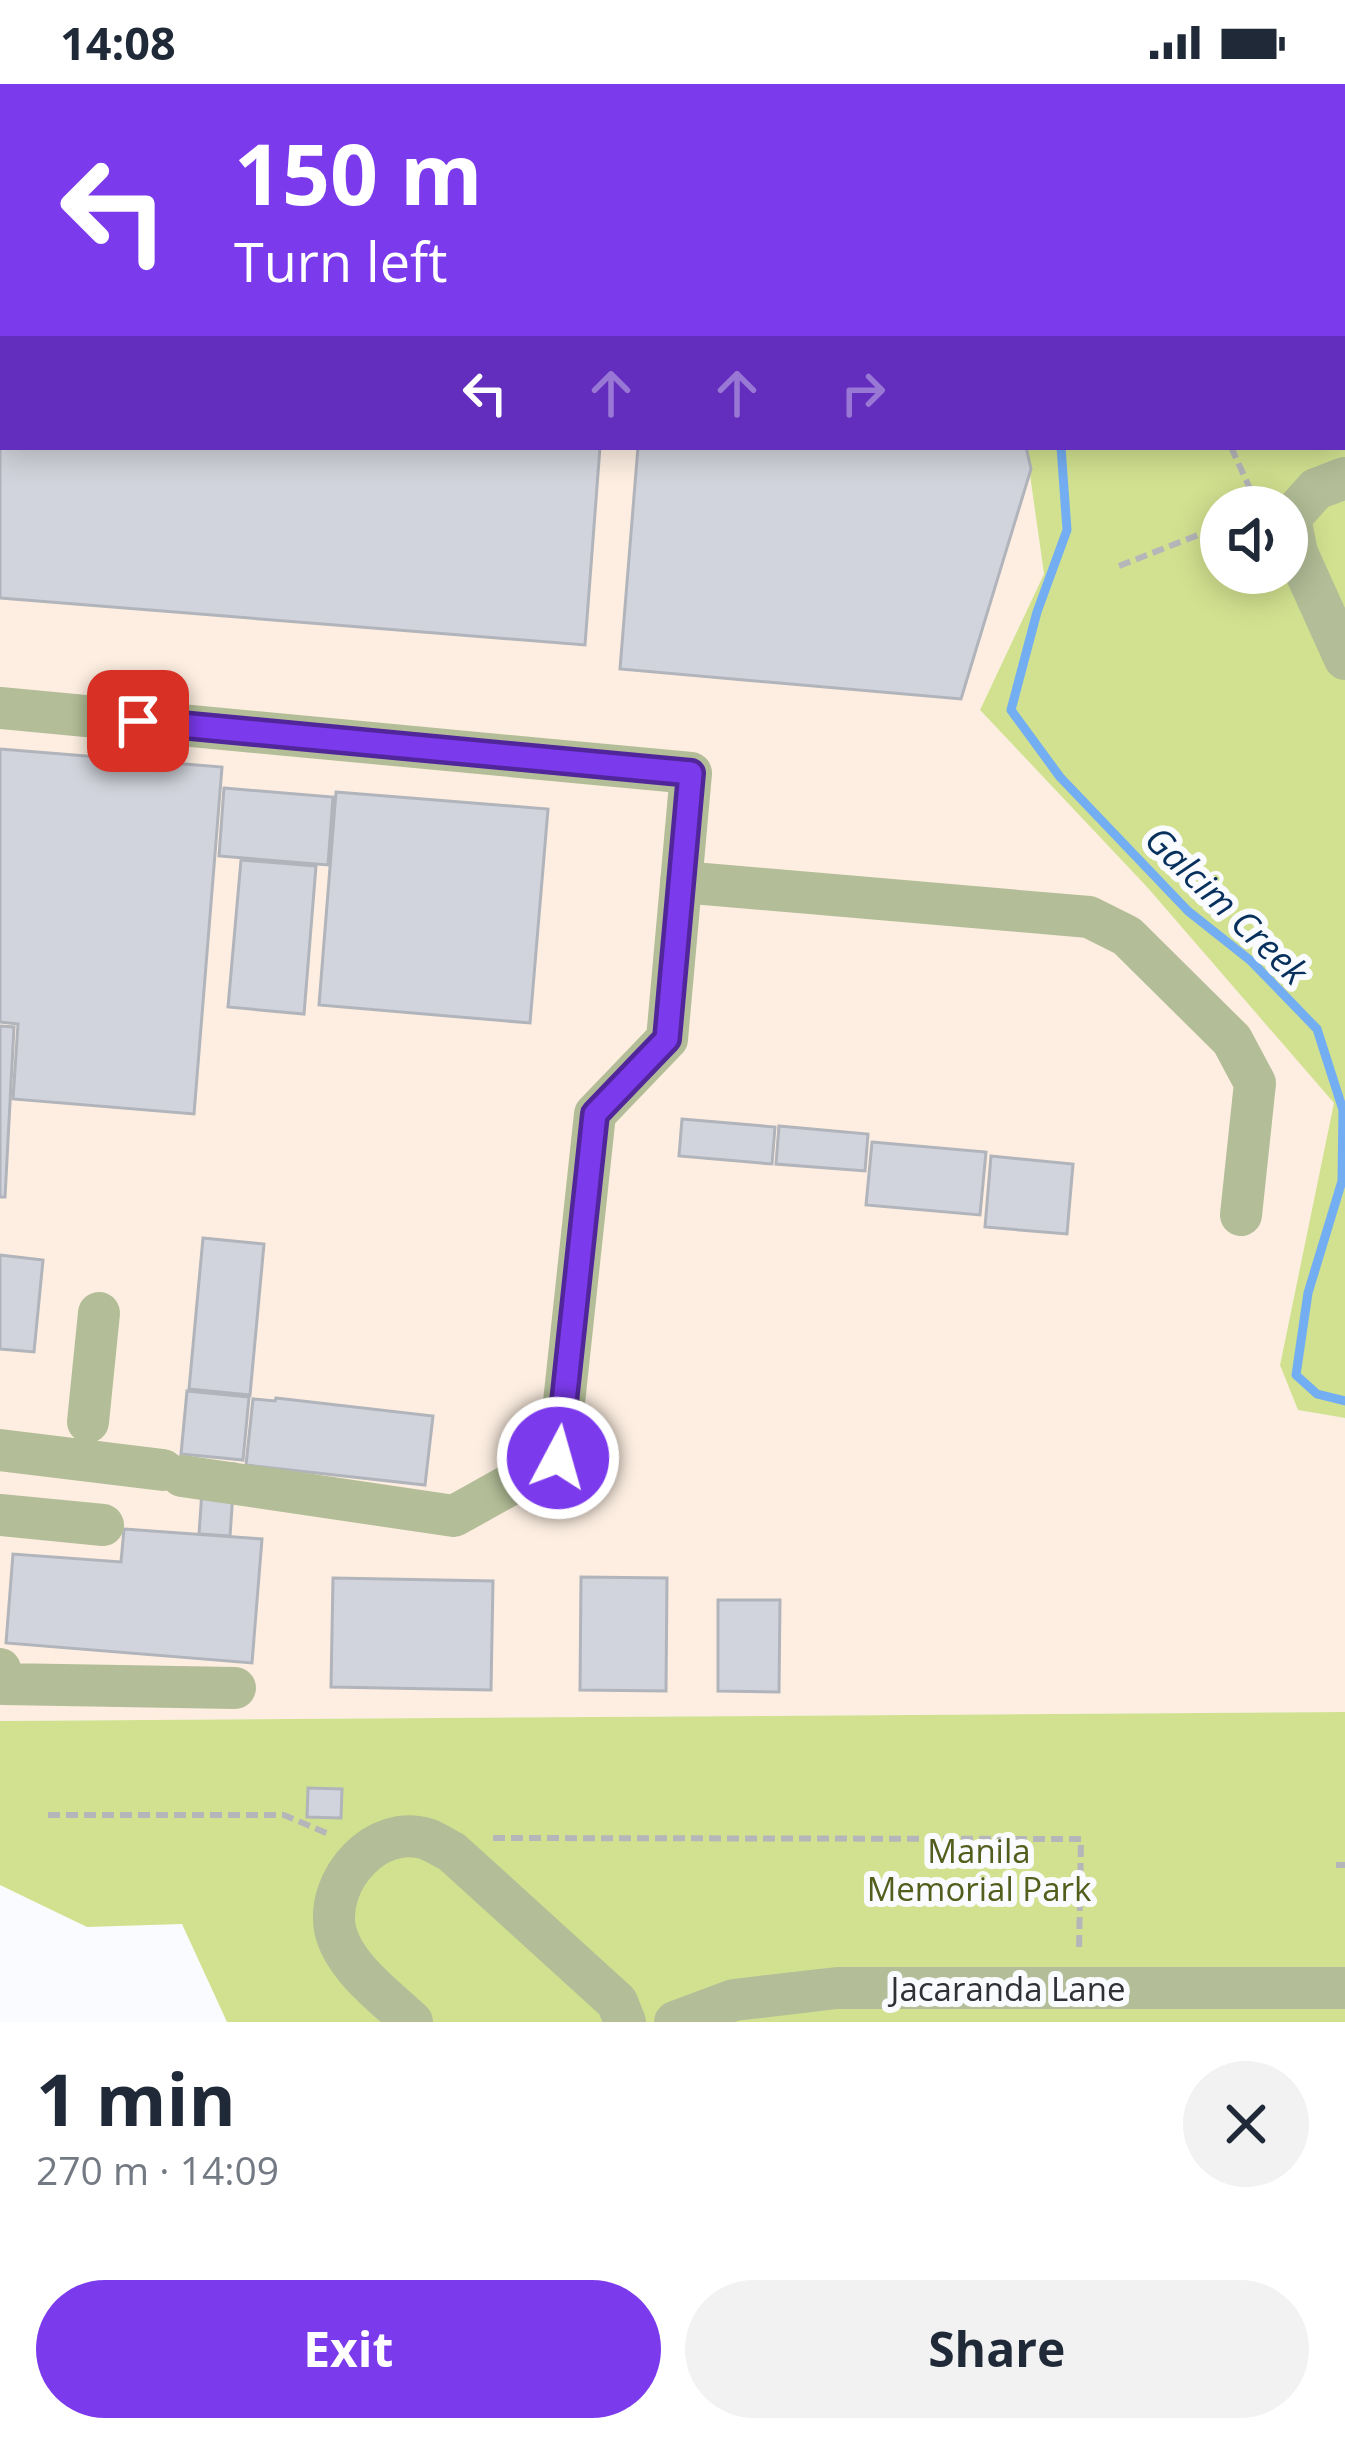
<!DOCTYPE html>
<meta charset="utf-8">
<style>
body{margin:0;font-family:"Open Sans",sans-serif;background:#f2f2f3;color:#1f2937;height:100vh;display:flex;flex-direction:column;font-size:45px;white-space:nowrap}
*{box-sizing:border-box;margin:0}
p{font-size:39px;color:#747a83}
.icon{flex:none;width:66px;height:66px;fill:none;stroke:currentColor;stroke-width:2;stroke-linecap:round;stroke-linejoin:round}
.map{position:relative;height:1938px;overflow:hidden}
.side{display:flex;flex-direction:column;background:#fff;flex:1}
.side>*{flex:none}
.top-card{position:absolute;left:0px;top:0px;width:1347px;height:366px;box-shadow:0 6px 30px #0003;background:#7c3aed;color:#fff;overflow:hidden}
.buttons{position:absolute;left:1200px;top:402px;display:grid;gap:24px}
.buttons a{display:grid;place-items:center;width:108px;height:108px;border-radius:50%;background:#fff;box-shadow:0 6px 30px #0003;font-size:60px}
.pin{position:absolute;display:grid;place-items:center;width:102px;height:102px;color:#fff;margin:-51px;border-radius:24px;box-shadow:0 6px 18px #0006}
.me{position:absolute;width:132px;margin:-66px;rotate:6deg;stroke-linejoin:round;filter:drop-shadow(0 0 9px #0008)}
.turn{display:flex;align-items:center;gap:42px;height:252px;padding:0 36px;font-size:54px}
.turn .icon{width:156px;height:156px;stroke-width:2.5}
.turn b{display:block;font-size:84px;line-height:102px}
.lanes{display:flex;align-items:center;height:114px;padding:0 36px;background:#0003;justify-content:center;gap:60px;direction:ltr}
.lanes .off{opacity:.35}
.round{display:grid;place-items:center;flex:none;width:126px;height:126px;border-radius:63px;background:#f2f2f3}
.headline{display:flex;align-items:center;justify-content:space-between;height:204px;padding:0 36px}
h1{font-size:72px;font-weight:700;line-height:90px}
.action{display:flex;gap:24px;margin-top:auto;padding:24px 36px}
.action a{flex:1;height:138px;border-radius:72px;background:#7c3aed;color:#fff;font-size:48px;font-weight:700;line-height:138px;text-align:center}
.action a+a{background:#f2f2f3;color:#1f2937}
.status{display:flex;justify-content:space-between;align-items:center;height:84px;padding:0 60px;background:#fff;direction:ltr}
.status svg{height:33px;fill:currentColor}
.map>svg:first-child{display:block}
</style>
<div class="status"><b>14:08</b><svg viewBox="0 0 49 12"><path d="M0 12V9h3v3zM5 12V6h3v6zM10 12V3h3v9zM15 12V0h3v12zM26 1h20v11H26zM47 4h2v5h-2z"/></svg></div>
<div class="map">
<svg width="1345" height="1938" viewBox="0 0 1345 1938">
<rect width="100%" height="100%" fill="#f9fbfe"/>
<polygon fill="#fdeee1" points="0,0 948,0 949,3 3,3 3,363 1026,363 1044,490 980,626 1147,803 1335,1019 1280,1280 1298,1326 1345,1334 1345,1628 0,1637"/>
<g fill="#d2e190" fill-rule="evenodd">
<path d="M948 0H1345V1334L1298 1326 1280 1281 1334 1019 1147 803 980 626 1044 490 1026 363H1344V3ZM1221 423H1287V489H1221Z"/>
<polygon points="1345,1628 1345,1938 227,1938 182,1840 87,1843 0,1801 0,1637"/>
</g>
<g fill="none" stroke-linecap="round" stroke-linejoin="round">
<polyline stroke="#73adf2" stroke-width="9" points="1061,363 1067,446 1037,528 1011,626 1060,693 1188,827 1251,877 1317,945 1343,1026 1342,1097 1308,1209 1296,1291 1317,1310 1345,1317"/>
</g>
<g fill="#d1d4dc" stroke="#b1b4bb" stroke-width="3">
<polygon points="0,0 629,0 3,3 3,363 600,363 585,561 0,514"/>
<polygon points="638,363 1026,363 1031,385 961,615 620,585"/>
<polygon points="0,665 222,683 194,1030 13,1015 18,940 0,938"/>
<polygon points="224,704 333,713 328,781 219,772"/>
<polygon points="336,708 548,725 530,939 319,921"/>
<polygon points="241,776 316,782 304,930 228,923"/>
<polygon points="0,942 14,943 5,1113 0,1113"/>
<polygon points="682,1035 775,1043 772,1080 679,1072"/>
<polygon points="779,1042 868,1050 865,1087 776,1080"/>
<polygon points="872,1058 986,1068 980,1131 866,1121"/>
<polygon points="991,1072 1073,1080 1067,1150 985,1143"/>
<polygon points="203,1154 264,1160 250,1311 189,1305"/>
<polygon points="0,1171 43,1176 34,1268 0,1265"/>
<polygon points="187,1307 249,1313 243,1376 181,1370"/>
<polygon points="276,1314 433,1332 425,1401 246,1381 253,1315 275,1317"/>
<polygon points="204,1378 235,1380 230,1452 199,1450"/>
<polygon points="124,1445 262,1455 252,1579 6,1559 13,1470 121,1478"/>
<polygon points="581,1493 667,1494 666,1607 580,1606"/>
<polygon points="333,1494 493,1497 491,1606 331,1603"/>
<polygon points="718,1516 780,1516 779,1608 718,1607"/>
<polygon points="308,1704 342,1705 341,1734 307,1733"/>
</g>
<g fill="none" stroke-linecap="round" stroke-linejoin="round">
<g stroke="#b5b6b9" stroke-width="6" stroke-dasharray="12 6" stroke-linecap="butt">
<polyline points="1321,0 1322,3"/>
<polyline points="1344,59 1345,61"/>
<polyline points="1231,363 1257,420"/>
<polyline points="1119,482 1221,442"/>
<polyline points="48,1731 284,1731 331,1751"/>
<polyline points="493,1754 1081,1755 1079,1868"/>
<polyline points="1336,1781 1345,1781"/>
</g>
<g stroke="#b3bd97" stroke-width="42">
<polyline points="1345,394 1316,405 1290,434 1297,469 1345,575"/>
<polyline points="0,624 691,689 667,955 595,1030 558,1374 454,1432 182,1392"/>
<polyline points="681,798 1089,833 1127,852 1232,956 1255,999 1241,1131"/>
<polyline points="88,1338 99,1229"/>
<polyline points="0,1366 163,1386"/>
<polyline points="0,1431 103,1441"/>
<polyline points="0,1585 4,1600 235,1604"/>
<path d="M412 1938C386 1913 343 1883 335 1845 326 1796 376 1739 427 1755 435 1758 444 1764 452 1768L617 1918 625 1938"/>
<polyline points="675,1938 734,1916 837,1904 1345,1904"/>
</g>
</g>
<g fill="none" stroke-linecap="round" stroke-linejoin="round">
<g stroke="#51269a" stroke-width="30">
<polyline id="route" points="138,637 691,689 667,955 595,1030 558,1374"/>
</g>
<use href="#route" stroke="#7c3aed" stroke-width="21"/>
</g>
<g text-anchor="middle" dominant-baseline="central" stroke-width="12" stroke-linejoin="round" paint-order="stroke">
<g font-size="33" fill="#535d1c" stroke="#f9fbfe">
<text x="979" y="1766">Manila<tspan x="979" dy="38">Memorial Park</tspan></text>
</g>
<g font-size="33" fill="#303134" stroke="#f9fbfe">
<text x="1008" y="1904">Jacaranda Lane</text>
</g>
<g font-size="36" font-style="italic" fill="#07305c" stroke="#f9fbfe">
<text transform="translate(1227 821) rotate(44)">Galcim Creek</text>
</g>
</g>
</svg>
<div class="buttons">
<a><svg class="icon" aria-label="sound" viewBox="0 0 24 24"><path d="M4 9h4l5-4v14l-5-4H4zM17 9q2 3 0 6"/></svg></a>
</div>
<div class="pin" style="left:138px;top:637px;background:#d93025"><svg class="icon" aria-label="arrive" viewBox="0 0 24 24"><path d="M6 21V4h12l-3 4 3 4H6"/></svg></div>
<svg class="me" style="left:558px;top:1374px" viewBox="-20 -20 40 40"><circle r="17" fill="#7c3aed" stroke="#fff" stroke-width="3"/><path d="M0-11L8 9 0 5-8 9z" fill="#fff"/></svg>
<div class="top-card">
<div class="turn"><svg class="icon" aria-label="left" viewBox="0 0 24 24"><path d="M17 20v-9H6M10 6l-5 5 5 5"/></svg><div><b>150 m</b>Turn left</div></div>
<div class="lanes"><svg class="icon" aria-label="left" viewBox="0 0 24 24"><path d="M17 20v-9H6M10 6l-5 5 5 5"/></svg><svg class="icon off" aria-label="ahead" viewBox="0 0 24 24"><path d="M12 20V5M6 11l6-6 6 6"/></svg><svg class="icon off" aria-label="ahead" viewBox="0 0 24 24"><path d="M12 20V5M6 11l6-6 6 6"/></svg><svg class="icon off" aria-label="right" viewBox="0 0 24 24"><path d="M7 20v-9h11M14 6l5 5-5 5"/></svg></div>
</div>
</div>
<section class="side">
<div class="headline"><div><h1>1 min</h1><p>270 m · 14:09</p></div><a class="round"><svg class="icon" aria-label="close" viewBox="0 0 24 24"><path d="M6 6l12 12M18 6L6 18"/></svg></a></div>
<div class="action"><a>Exit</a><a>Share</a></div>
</section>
